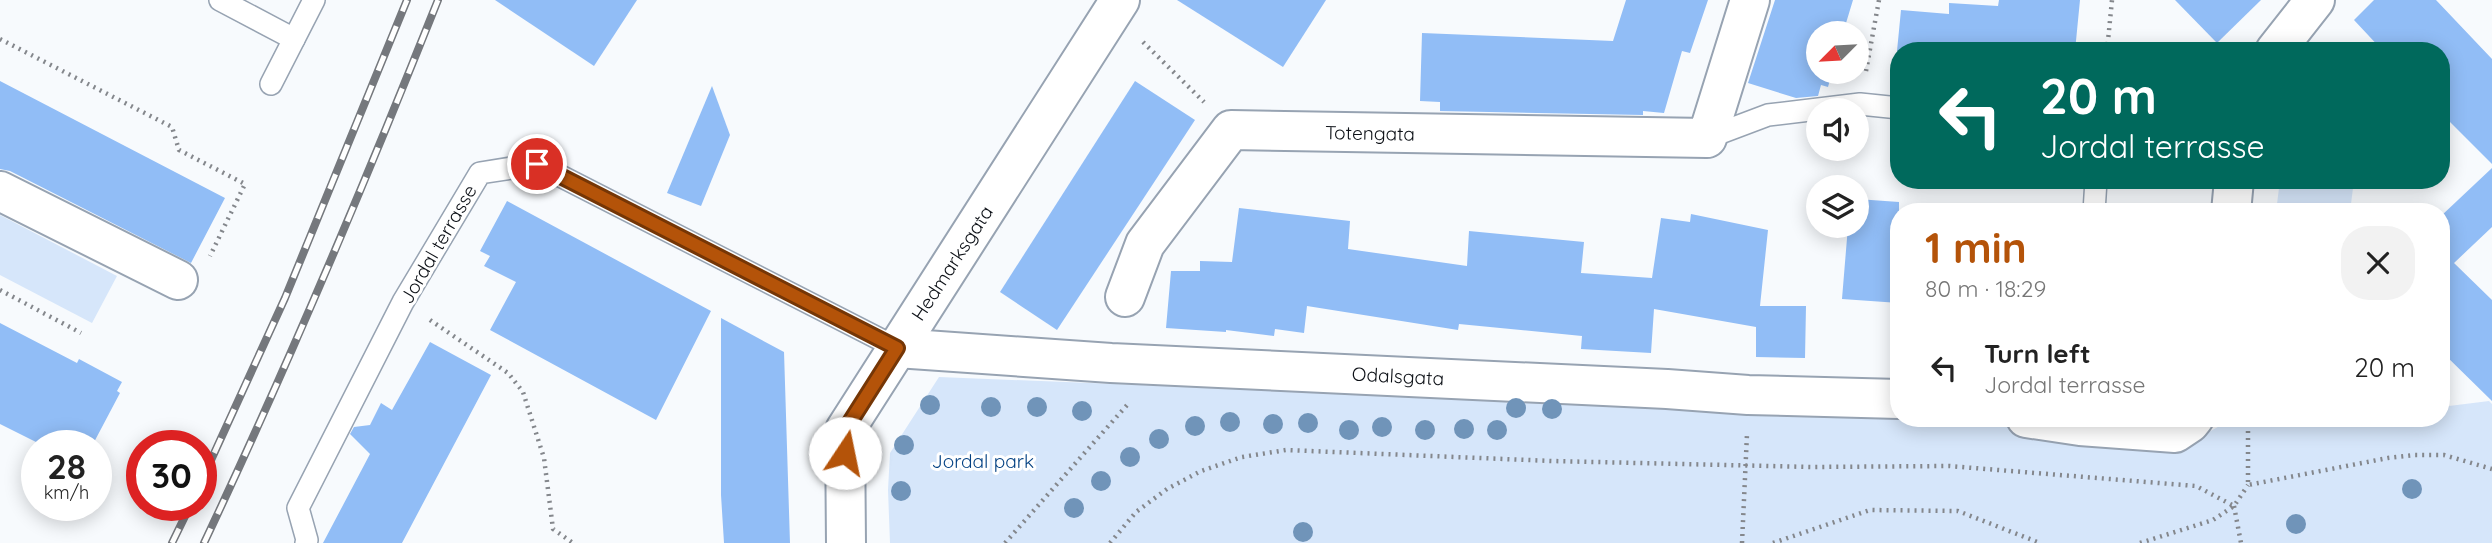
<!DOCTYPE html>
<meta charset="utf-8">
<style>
body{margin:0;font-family:Quicksand,sans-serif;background:#f2f2f2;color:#222;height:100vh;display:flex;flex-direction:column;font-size:26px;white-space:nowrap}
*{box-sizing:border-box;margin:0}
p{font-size:23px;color:#767676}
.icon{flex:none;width:38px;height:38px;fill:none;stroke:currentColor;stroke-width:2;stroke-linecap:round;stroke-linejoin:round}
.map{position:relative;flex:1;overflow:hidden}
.sheet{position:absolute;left:1890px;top:203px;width:560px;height:224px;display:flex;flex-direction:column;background:#fff;border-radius:28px;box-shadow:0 4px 18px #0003}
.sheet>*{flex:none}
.banner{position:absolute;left:1890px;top:42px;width:560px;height:147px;border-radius:28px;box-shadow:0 4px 18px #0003;background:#00695c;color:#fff;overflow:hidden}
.needle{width:46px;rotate:246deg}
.buttons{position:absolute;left:1806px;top:21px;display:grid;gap:14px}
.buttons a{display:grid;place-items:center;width:63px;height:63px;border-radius:50%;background:#fff;box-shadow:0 4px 18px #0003;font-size:35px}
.speed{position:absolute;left:21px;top:430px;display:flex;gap:14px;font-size:35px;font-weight:700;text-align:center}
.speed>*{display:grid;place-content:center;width:91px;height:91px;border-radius:50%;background:#fff;box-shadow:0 4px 18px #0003;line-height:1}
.speed small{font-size:18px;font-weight:400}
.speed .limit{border:10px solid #d22;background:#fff;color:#111}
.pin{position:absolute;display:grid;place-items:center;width:60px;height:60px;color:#fff;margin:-30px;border:4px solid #fff;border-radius:50%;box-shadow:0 2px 7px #0007}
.me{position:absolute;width:77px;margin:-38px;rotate:11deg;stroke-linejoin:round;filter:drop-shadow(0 0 5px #0008)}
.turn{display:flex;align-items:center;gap:24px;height:147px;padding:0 35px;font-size:32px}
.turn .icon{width:91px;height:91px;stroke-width:2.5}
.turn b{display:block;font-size:49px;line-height:60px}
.round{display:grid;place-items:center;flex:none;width:74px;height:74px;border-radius:28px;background:#f2f2f2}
.summary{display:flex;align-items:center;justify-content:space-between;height:119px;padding:0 35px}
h1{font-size:42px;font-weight:800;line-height:52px;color:#b45309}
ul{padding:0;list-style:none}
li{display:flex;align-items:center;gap:21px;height:91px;padding:0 35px}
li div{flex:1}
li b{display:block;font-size:26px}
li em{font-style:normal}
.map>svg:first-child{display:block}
</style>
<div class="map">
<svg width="2492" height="543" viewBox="0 0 2492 543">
<rect width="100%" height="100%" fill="#f7fafd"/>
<g fill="#d6e6fa">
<polygon points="2280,180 2354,180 2350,212 2276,212"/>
<polygon points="0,215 117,276 92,323 0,275"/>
<polygon points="939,377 1899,415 1899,418 1962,418 2161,449 2180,448 2234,418 2441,418 2441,407 2489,401 2492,404 2492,543 890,543 888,490 890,453"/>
</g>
<g fill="#91bdf6">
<polygon points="495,0 637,0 594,66"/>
<polygon points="1177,0 1326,0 1283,67"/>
<polygon points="1626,0 1708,0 1690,53 1682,51 1664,113 1643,111 1643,115 1440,111 1440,102 1420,101 1422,33 1613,41"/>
<polygon points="1775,0 1853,0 1843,33 1818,33 1818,72 1832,72 1828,87 1821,85 1818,96 1796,98 1748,83"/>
<polygon points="1999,0 2080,0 2075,51 1897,51 1901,10 1949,14 1949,3 1998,6"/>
<polygon points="2175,0 2261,0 2217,43"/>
<polygon points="2374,0 2436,0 2492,59 2492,164 2441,113 2441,51 2383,51 2354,20"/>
<polygon points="0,81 225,198 191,263 10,171 0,169"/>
<polygon points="1135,81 1195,120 1057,330 1000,292"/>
<polygon points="712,86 730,135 701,206 667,193"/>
<polygon points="2492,168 2492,227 2454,263 2492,300 2492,401 2441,351 2441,216"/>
<polygon points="1857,199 1899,202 1899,303 1842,299 1848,226 1857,226"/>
<polygon points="507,201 711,311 656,420 490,330 516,282 484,266 490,256 480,251"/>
<polygon points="1239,208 1350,221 1348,249 1467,266 1469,231 1584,242 1581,273 1652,278 1661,218 1690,222 1691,214 1768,230 1760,306 1806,306 1805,358 1756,357 1756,327 1654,309 1651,353 1581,349 1582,336 1459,324 1458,330 1307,306 1304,333 1275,329 1274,336 1226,330 1226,332 1166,328 1171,271 1200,271 1200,261 1232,262"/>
<polygon points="721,318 784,352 790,543 724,543 721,495"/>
<polygon points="0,323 77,363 79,359 122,382 117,391 120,393 92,446 44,446 0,424"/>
<polygon points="430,342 491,375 402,543 323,543 370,454 350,434 354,427 370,425 381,403 392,410"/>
</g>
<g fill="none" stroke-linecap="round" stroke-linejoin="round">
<g stroke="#97a3b2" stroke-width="24">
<g id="lane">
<polyline points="220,0 294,39"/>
<polyline points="271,84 314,0"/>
<polyline points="1707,138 1768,115 1860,104 1899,108"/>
<polyline points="2094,212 2096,180"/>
<polyline points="306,543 307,540 298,508 403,302 480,173 537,164 897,348"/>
</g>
</g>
<g stroke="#97a3b2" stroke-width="42">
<g id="street">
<polyline points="2275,51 2315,0"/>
<polyline points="0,191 178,280"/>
<polyline points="2231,212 2234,180"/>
<polyline points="1125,297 1145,244 1231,130 1707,138 1750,0"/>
<polyline points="897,348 1111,363 1667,389 1748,395 1899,399"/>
<polyline points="2026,418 2080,426 2175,433 2190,423 2194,418"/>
<polyline points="846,543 845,430 1120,0"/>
</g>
</g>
<g stroke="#84878c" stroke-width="4.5" stroke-dasharray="2 5" stroke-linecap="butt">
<polyline points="0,39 172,127 179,150 245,184 210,256"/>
<polyline points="1143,42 1204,102"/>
<polyline points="2107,51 2112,0"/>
<polyline points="1866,71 1879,0"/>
<polyline points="0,290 81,333"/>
<polyline points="430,320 508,373 523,392 544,458 553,529 573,543"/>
<polyline points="2243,418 2248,429 2248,485 2388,458 2415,455 2444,455 2492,469"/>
<polyline points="2234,506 2241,543"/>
<polyline points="1005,543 1127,405"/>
<polyline points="1110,543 1136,512 1167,489 1201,471 1242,457 1286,450 1552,461 1812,467 1949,466 2196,486 2234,506"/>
<polyline points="1742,543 1747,434"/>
<polyline points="1773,543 1870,510 1958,511 2040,543"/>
<polyline points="2140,543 2213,520 2234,506 2248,485"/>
</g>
<use href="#lane" stroke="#fff" stroke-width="21"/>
<use href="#street" stroke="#fff" stroke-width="38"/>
<g stroke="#75787d" stroke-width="8">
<g id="rail">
<polyline points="201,482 285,298 407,0"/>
<polyline points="172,543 190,506"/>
<path d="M204 543C288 365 365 183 438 0"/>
</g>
</g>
<use href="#rail" stroke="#fff" stroke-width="5" stroke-dasharray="16" stroke-linecap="butt"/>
</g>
<g fill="#7094b9">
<circle cx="930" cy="405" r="10"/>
<circle cx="991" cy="407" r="10"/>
<circle cx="1037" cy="407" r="10"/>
<circle cx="1516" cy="408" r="10"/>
<circle cx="1552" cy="409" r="10"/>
<circle cx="1082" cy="411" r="10"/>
<circle cx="1230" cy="422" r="10"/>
<circle cx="1308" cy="423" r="10"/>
<circle cx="1273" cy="424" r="10"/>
<circle cx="1195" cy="426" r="10"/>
<circle cx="1382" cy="427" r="10"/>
<circle cx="1464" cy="429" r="10"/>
<circle cx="1349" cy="430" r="10"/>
<circle cx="1425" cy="430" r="10"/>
<circle cx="1497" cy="430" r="10"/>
<circle cx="1159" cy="439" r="10"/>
<circle cx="904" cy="445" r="10"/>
<circle cx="1130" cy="457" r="10"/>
<circle cx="1101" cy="481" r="10"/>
<circle cx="2412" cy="489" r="10"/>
<circle cx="901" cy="491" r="10"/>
<circle cx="1074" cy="508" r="10"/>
<circle cx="2296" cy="524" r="10"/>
<circle cx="1303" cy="532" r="10"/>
</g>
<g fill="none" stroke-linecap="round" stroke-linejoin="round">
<g stroke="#753606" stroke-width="18">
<polyline id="route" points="537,164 897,348 845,430 845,453"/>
</g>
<use href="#route" stroke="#b45309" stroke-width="12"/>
</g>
<g text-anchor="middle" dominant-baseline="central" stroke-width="6" stroke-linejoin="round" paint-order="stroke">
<g font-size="19" fill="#0c1016" stroke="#fff">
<text transform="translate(1370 133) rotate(1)">Totengata</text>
<text transform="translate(438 244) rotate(-60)">Jordal terrasse</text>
<text transform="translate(952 263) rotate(-57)">Hedmarksgata</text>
<text transform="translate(1398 376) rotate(3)">Odalsgata</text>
</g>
<g font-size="19" fill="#024082" stroke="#fff">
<text x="983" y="461">Jordal park</text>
</g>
</g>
</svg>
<div class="buttons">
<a><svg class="needle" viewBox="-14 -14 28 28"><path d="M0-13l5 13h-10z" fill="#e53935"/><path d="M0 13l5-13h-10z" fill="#767676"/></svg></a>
<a><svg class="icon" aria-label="sound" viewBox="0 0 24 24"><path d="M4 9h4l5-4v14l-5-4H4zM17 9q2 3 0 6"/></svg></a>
<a><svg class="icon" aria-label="layers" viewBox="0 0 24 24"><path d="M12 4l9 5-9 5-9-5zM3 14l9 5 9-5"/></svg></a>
</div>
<div class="speed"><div>28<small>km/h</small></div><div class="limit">30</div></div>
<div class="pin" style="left:537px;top:164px;background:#d93025"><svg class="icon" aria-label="arrive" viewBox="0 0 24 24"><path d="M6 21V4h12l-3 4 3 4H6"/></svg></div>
<svg class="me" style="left:845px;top:453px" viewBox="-20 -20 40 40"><circle r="19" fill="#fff"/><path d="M0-13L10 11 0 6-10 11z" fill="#b45309"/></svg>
<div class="banner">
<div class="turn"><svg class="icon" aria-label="left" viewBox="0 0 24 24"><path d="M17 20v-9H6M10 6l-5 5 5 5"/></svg><div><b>20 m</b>Jordal terrasse</div></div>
</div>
<section class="sheet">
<div class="summary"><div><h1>1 min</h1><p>80 m · 18:29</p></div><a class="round"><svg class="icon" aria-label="close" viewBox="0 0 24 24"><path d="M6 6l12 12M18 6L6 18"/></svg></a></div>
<ul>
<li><svg class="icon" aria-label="left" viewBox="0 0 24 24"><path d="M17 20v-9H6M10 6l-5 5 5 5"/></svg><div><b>Turn left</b><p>Jordal terrasse</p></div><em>20 m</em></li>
</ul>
</section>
</div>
